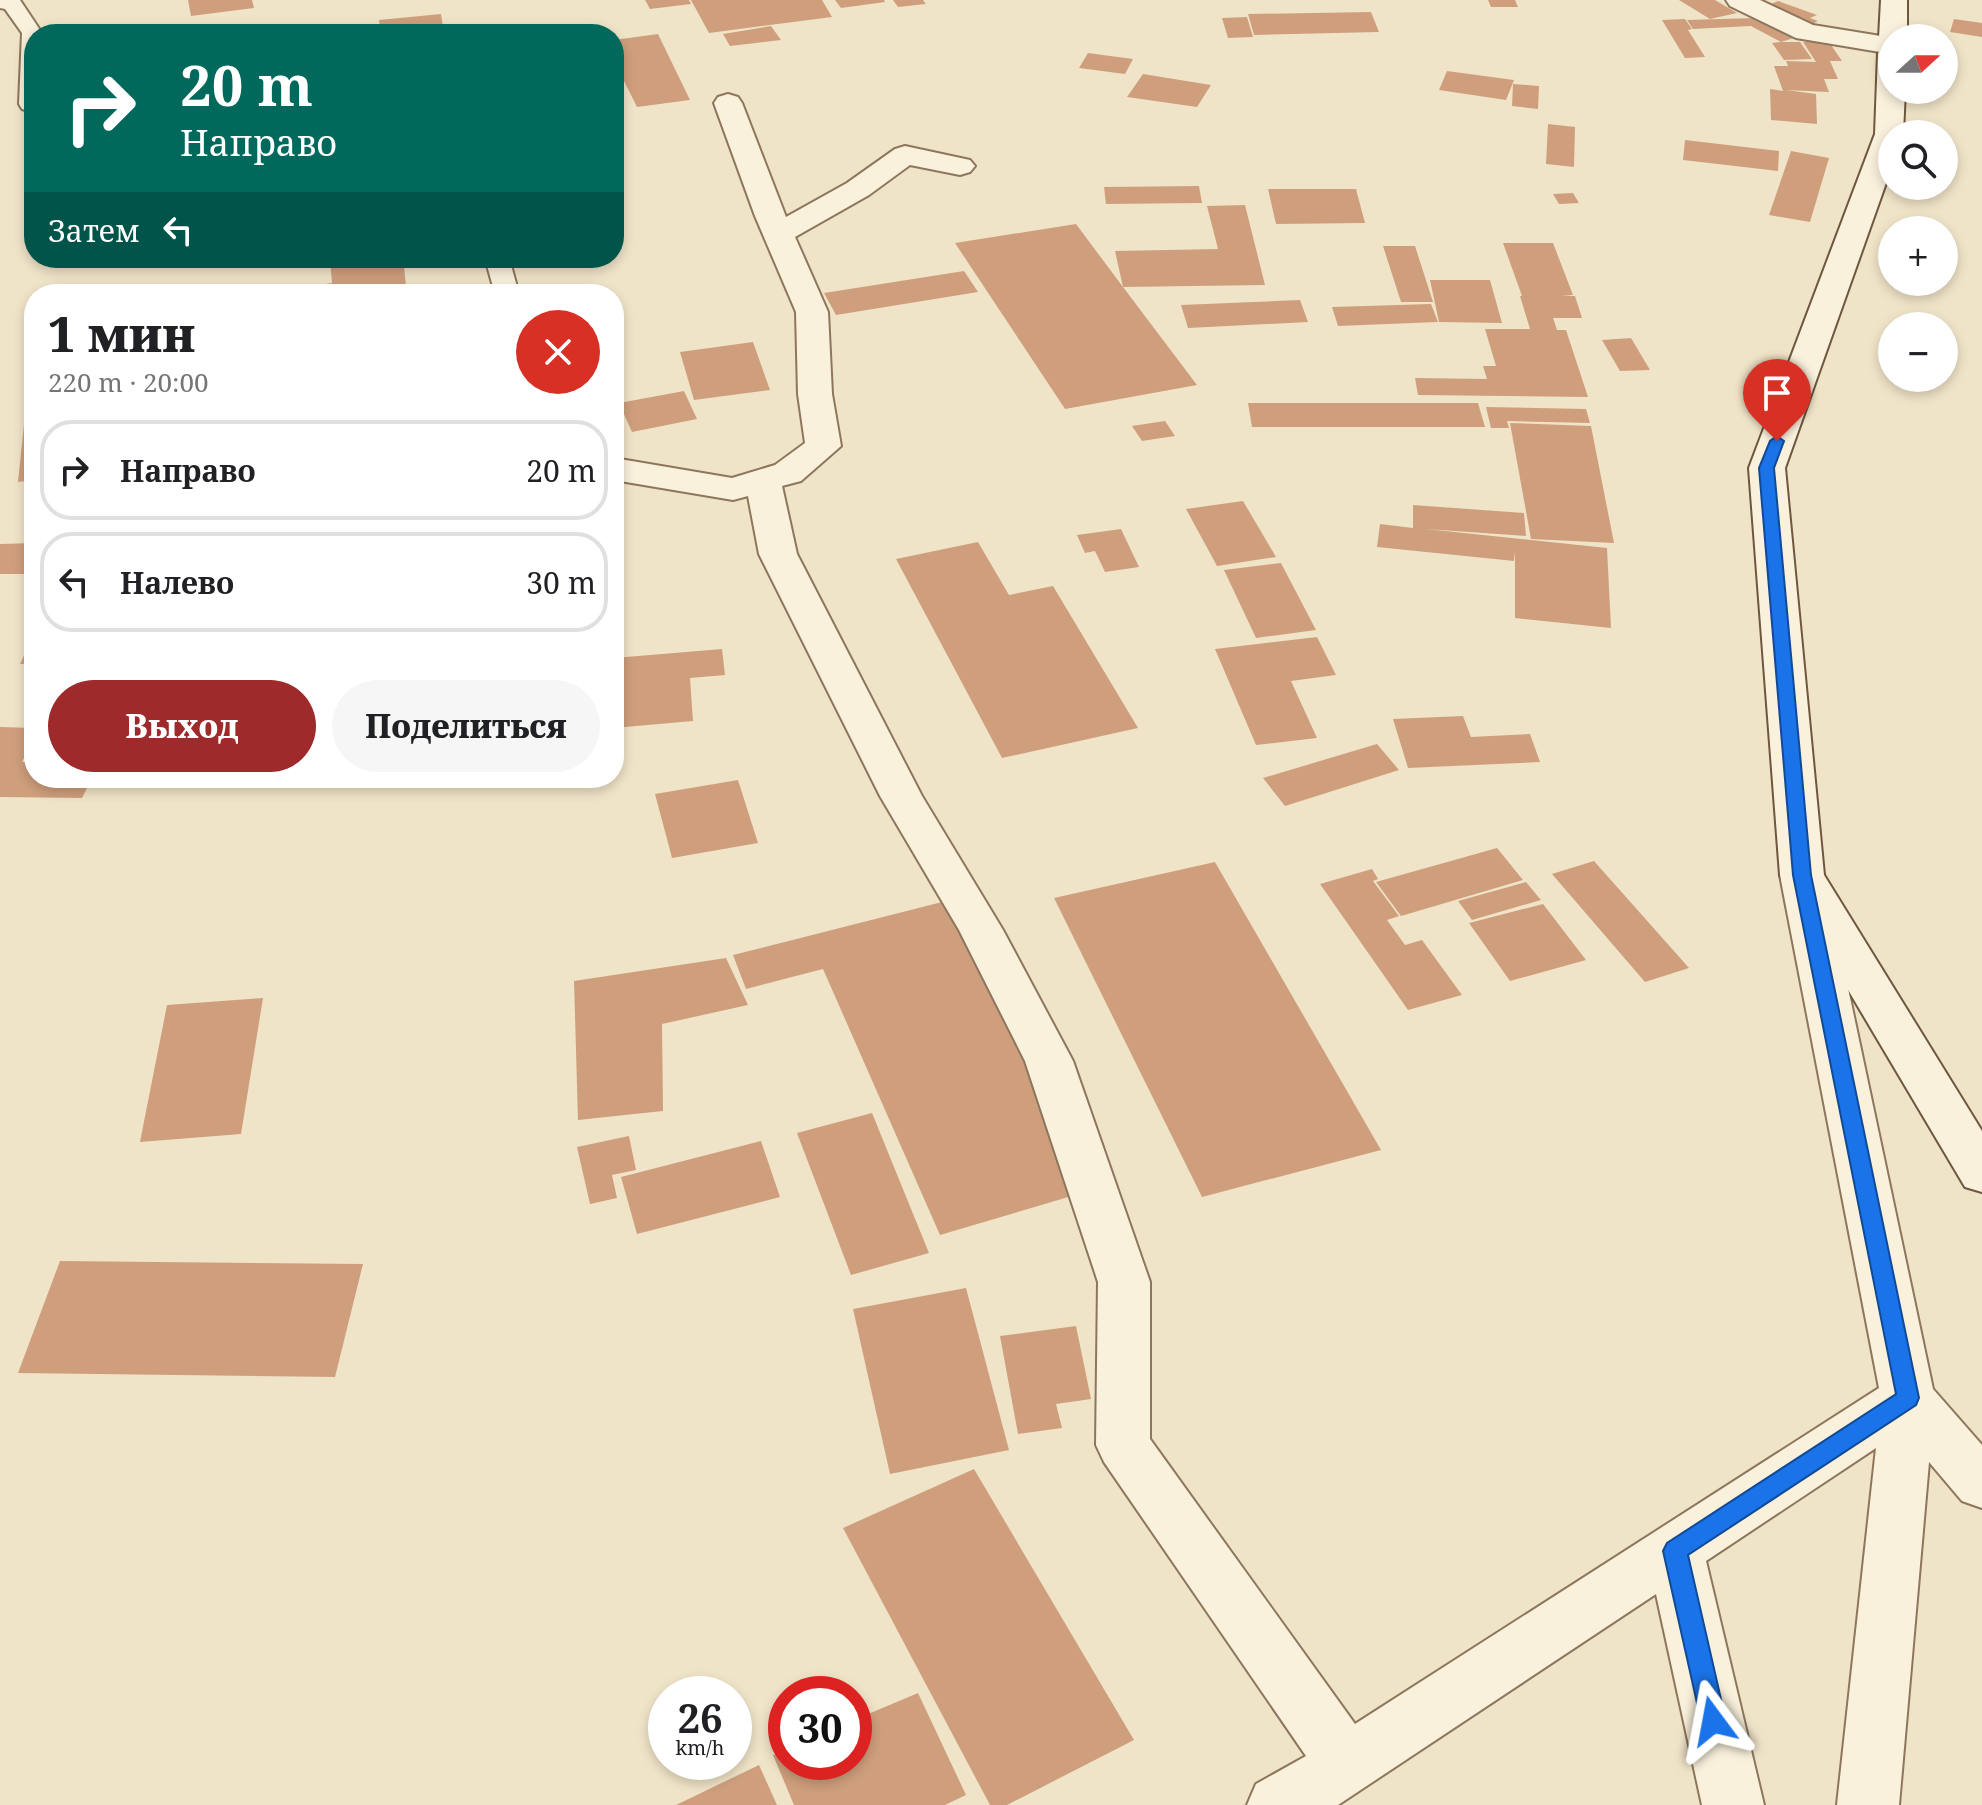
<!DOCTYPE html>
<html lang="ru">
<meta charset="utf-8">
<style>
body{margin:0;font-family:"Noto Serif",serif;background:#f6f6f6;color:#202124;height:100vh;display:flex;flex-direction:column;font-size:30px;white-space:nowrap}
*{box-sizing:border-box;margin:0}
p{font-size:26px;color:#757577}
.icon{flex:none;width:44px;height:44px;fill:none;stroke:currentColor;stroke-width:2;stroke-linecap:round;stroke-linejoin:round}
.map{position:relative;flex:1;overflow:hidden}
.sheet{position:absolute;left:24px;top:284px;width:600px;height:504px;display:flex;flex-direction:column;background:#fff;border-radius:32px;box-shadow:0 4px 12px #0003}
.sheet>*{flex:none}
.banner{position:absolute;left:24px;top:24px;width:600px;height:244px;border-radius:32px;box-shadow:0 4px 12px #0003;background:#00695c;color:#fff;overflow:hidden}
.needle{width:52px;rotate:69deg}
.controls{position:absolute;left:1878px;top:24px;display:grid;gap:16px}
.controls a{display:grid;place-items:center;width:80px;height:80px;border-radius:50%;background:#fff;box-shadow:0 4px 12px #0003;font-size:40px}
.speed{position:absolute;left:648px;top:1676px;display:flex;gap:16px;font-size:40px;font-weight:700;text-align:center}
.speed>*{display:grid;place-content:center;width:104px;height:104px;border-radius:50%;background:#fff;box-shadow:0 4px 12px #0003;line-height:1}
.speed small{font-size:20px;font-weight:400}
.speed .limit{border:12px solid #d22;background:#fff;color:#111}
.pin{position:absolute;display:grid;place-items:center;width:68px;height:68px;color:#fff;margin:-82px -34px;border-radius:50% 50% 50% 0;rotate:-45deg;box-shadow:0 0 8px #0007}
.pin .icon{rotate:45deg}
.me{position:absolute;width:88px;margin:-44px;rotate:347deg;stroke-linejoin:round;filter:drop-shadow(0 0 6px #0008)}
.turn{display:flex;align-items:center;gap:28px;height:168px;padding:0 24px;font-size:36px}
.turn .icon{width:104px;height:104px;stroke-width:2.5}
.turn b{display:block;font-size:56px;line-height:68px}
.then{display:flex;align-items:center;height:76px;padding:0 24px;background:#0003;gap:16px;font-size:30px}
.round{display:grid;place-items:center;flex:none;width:84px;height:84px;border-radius:42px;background:#f6f6f6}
.head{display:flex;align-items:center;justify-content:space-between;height:136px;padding:0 24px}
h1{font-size:48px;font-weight:800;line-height:60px}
.primary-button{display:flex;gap:16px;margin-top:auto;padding:16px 24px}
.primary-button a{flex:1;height:92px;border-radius:48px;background:#9e2a2b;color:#fff;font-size:32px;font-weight:800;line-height:92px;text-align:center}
.primary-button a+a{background:#f6f6f6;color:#202124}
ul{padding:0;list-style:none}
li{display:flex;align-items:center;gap:24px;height:100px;margin:0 16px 12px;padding:0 8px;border:4px solid #e0e0e0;border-radius:32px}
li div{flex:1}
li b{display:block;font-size:30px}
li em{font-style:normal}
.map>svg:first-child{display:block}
</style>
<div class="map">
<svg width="1982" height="1805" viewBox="0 0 1982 1805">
<rect width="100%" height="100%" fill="#f0e4c8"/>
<g fill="#cf9f7d">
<polygon points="188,0 252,0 254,8 191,16"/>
<polygon points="645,0 689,0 691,4 650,9"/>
<polygon points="691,0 822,0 832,17 709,33"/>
<polygon points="835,0 884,0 885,2 841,8"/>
<polygon points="893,0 923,0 926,4 898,7"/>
<polygon points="1488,0 1515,0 1518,7 1491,7"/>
<polygon points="1679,0 1715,0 1737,13 1710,19"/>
<polygon points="1778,1 1817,15 1810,18 1818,21 1810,25 1764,7"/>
<polygon points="1371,12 1379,32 1254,35 1248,14"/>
<polygon points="441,14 444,34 381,34 379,20"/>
<polygon points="1247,17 1253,37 1228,38 1222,18"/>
<polygon points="1755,18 1794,38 1781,42 1751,26 1693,29 1687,20"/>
<polygon points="1685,19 1692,29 1688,30 1705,57 1685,58 1662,20"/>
<polygon points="1954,19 1982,23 1982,37 1950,32"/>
<polygon points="771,26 781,40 730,46 723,34"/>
<polygon points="658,34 690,100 637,107 614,61 614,40"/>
<polygon points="1781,42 1800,42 1812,59 1784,60 1772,43"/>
<polygon points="1803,42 1829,42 1842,61 1830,61 1838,79 1824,79 1829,92 1786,90 1816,94 1817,124 1771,120 1770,89 1783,91 1774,66 1788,66 1786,61 1816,62"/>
<polygon points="1088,53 1133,59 1125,74 1079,68"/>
<polygon points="1447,71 1514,80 1506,100 1439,90"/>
<polygon points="1143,74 1211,85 1197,107 1127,97"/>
<polygon points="1513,84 1539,86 1538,109 1512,106"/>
<polygon points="1548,124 1575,127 1574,167 1546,164"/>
<polygon points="1685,140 1779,151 1778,171 1683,160"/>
<polygon points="1791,151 1829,158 1810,222 1769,215"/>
<polygon points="1199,186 1202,203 1106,204 1104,187"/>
<polygon points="1268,189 1356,189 1365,223 1276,224"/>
<polygon points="1573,193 1579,203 1559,204 1553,194"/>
<polygon points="1245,205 1265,285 1123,287 1115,251 1218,249 1207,206"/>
<polygon points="1076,224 1123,287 1197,385 1065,409 955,243"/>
<polygon points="1503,243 1553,243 1573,295 1561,296 1575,296 1582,318 1553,318 1557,330 1566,330 1588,397 1418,395 1415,378 1487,379 1483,366 1496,366 1485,329 1530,329 1520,296 1522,296"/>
<polygon points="1383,246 1415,246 1433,302 1401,302"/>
<polygon points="330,258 403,258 407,294 256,294 332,283"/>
<polygon points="964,271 978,292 836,315 824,293"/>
<polygon points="1430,280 1490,280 1502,323 1439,322"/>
<polygon points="1300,300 1308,322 1188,328 1181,305"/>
<polygon points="1431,304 1438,322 1338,326 1332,307"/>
<polygon points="1631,338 1650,370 1620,371 1602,340"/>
<polygon points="753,342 770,390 694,400 680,352"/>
<polygon points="684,391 697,419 632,432 619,403"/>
<polygon points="1248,403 1478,403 1485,427 1252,427"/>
<polygon points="1486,407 1586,409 1590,423 1507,421 1509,428 1491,428"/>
<polygon points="34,414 34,480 18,482 25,415"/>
<polygon points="1165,421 1175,436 1142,441 1132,426"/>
<polygon points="1510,423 1591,426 1614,543 1531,539"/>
<polygon points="1243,501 1276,557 1217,566 1186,509"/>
<polygon points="1413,505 1524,513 1526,536 1426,529 1607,548 1611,628 1515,618 1515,551 1514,561 1377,547 1380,524 1413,528"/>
<polygon points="1121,529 1139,567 1105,572 1095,551 1085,553 1077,535"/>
<polygon points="978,542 1009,595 1053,586 1138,728 1002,758 896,559"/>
<polygon points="34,543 34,574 0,574 0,544"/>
<polygon points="1281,563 1316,630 1256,638 1224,570"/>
<polygon points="34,634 34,664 20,664"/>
<polygon points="1317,637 1336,675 1291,681 1317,738 1256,745 1215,649"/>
<polygon points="722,649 725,675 690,678 693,721 614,728 614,658"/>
<polygon points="1463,716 1471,737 1530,734 1540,762 1408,768 1393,719"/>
<polygon points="0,727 34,728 34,738 22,762 34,762 34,778 92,778 82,798 0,797"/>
<polygon points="1377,744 1399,770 1285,806 1263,778"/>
<polygon points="738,780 758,843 672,858 655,794"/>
<polygon points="1497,848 1523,880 1401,916 1376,882"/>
<polygon points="1594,861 1689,968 1645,982 1552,874"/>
<polygon points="1215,862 1381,1150 1202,1197 1054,898"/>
<polygon points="1372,869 1378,879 1373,881 1399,916 1387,920 1405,945 1422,940 1462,995 1408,1010 1320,884"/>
<polygon points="1526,882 1541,900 1472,920 1458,901"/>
<polygon points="946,901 1092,1190 940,1235 823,969 746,989 733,955"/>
<polygon points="1543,904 1586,960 1510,981 1469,923"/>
<polygon points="726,958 748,1005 662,1024 663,1111 578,1120 574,981"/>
<polygon points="263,998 241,1134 140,1142 167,1005"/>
<polygon points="872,1113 929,1253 851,1275 797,1133"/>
<polygon points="629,1136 636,1170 612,1175 617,1198 590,1204 577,1147"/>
<polygon points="761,1141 780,1197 637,1234 621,1177"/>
<polygon points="60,1261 363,1264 335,1377 18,1373"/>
<polygon points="966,1288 1009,1450 890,1474 853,1309"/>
<polygon points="1076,1326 1091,1399 1056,1404 1062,1428 1018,1434 1000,1336"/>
<polygon points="974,1469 1134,1740 1007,1805 990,1805 843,1528"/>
<polygon points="918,1693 966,1795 945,1805 794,1805 773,1755 786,1750 786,1762 854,1762 854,1720"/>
<polygon points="759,1765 777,1805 676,1805"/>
</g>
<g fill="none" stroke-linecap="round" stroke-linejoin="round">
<g stroke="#8d765c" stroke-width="4">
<g id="service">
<polygon points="0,0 20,0 42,33 34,34 34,113 22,109 19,104 22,33 5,9 0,8"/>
<polygon points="485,258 509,258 519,294 495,294"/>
</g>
</g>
<g stroke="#8d765c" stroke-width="4">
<g id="minor">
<polygon points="1726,0 1760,0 1813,25 1893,38 1892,54 1796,38 1730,6"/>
<polygon points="728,94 738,97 742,103 786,217 847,183 895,149 905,146 970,160 975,166 970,172 960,175 910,165 869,195 795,237 828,312 832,394 841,446 801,481 782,486 797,554 922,796 1003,930 1073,1061 1150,1282 1150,1439 1355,1724 1879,1388 1780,875 1787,864 1802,860 1817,864 1824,875 1933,1389 1982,1445 1982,1508 1962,1501 1929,1462 1899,1805 1837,1805 1876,1448 1706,1561 1764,1805 1702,1805 1656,1594 1338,1805 1247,1805 1256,1784 1306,1756 1104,1462 1096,1445 1098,1282 1025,1061 959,930 880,796 759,554 748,496 733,500 614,480 614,458 732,478 775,465 805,443 798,394 796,312 755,216 714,103 718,97"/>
</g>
</g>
<g stroke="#6f573f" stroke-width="4">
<polygon id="secondary" points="1881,0 1907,0 1907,38 1892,38 1892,90 1905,90 1903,134 1892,134 1892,166 1785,468 1824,875 1982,1131 1982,1192 1965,1187 1780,875 1749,468 1875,134 1878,53 1882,47 1890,45 1879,38"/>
</g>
<use href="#service" fill="#faf1dc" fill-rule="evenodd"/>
<use href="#minor" fill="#faf1dc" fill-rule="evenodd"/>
<use href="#secondary" fill="#faf1dc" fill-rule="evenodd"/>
</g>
<polygon fill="#1a73e8" stroke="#114b97" stroke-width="2" points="1777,436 1784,441 1774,468 1811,875 1919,1398 1916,1405 1688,1555 1726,1721 1722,1729 1713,1733 1705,1729 1701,1721 1663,1551 1667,1543 1896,1394 1793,875 1759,468 1770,441"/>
</svg>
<div class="controls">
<a><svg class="needle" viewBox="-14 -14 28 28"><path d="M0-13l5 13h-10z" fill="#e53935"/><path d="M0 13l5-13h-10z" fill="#757577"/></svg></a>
<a><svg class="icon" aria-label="search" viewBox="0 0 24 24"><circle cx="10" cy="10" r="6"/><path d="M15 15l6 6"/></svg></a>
<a>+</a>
<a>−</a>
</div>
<div class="speed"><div>26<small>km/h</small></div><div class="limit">30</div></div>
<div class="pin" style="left:1777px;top:441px;background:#d93025"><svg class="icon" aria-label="arrive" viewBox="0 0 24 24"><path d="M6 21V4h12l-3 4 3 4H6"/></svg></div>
<svg class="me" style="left:1713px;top:1721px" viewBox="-20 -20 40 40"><path d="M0-17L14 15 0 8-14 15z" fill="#1a73e8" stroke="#fff" stroke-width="4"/></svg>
<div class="banner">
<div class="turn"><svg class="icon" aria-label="right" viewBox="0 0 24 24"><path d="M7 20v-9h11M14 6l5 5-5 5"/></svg><div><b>20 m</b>Направо</div></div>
<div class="then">Затем<svg class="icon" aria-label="left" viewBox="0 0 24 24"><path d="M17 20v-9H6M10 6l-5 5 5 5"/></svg></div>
</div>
<section class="sheet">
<div class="head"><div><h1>1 мин</h1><p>220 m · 20:00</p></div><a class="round" style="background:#d93025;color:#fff"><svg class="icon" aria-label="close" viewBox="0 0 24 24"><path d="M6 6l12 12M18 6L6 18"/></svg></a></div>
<ul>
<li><svg class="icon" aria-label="right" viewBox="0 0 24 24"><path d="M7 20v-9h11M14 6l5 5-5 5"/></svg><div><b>Направо</b></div><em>20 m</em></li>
<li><svg class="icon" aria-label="left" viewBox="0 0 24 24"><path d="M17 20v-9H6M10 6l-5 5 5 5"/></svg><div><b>Налево</b></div><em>30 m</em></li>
</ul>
<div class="primary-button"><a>Выход</a><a>Поделиться</a></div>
</section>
</div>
